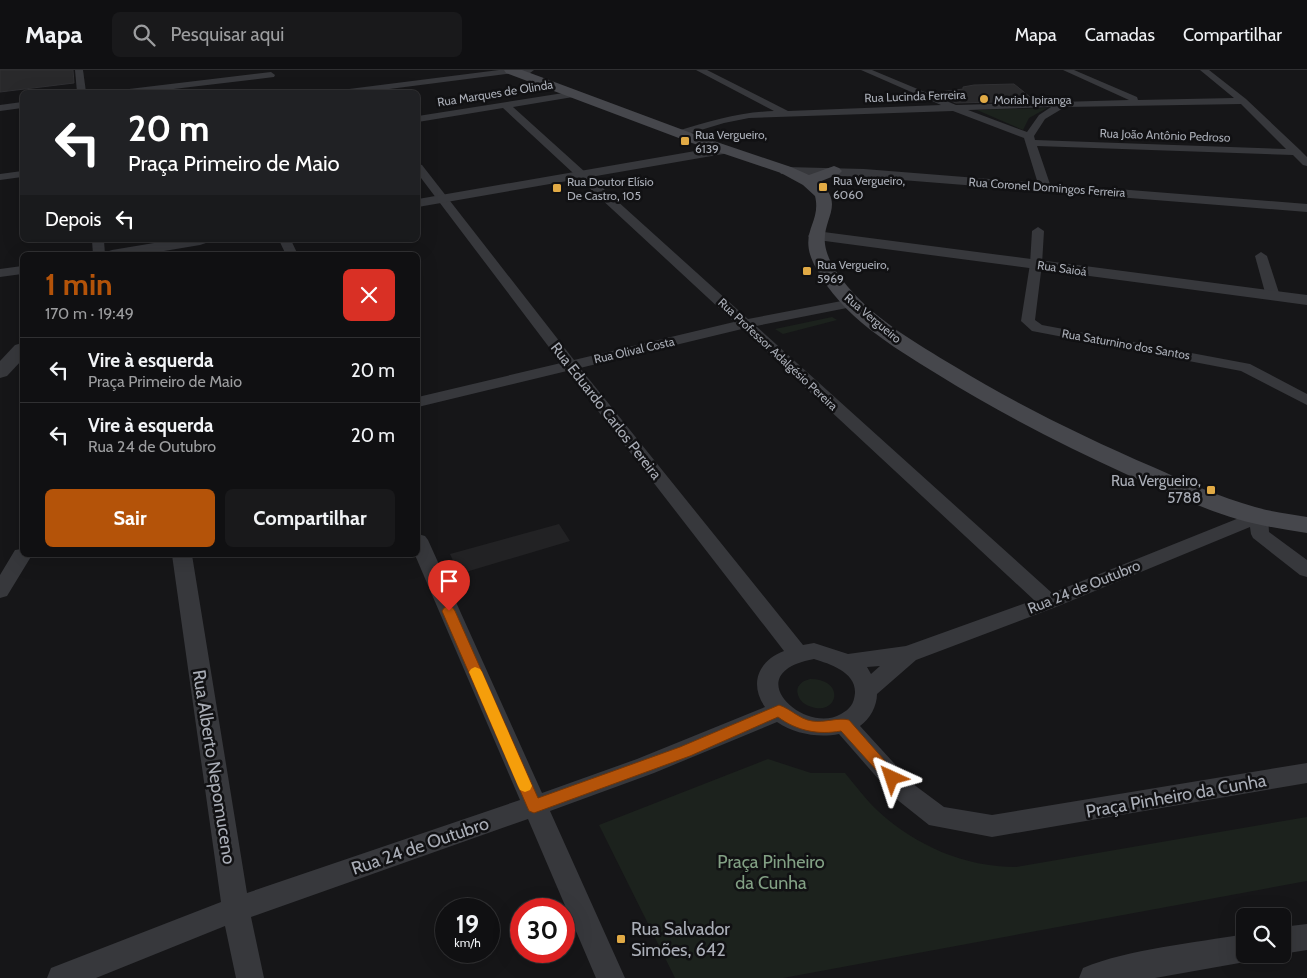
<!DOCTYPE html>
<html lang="pt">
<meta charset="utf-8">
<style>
body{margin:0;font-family:Cabin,sans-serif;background:#19191b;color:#f1f3f6;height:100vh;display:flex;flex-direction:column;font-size:19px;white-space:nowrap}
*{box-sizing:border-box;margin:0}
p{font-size:16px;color:#9c9d9f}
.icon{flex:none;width:28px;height:28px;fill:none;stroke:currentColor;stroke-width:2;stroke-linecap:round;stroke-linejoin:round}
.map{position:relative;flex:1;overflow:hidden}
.details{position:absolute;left:20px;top:182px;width:400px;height:305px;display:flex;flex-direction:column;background:#101012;border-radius:8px;box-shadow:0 5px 20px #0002,0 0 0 1px #303032}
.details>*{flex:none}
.hud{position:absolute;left:20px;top:20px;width:400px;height:152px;border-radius:8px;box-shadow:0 5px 20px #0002,0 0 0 1px #303032;background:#202124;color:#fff;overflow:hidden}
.buttons{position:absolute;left:1236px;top:838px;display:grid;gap:10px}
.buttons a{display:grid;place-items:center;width:55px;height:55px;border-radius:8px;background:#101012;box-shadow:0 5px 20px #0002,0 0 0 1px #303032;font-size:25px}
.speed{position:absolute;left:435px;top:828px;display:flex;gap:10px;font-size:25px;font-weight:700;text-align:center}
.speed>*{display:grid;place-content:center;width:65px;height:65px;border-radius:50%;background:#101012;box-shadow:0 5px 20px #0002,0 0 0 1px #303032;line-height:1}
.speed small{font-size:12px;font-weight:400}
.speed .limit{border:8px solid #d22;background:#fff;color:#111}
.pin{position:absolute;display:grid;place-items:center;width:42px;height:42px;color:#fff;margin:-51px -21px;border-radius:50% 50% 50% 0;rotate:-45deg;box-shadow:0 0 5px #0007}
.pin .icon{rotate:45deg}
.me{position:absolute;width:55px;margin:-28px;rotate:318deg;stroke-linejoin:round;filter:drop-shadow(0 0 4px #0008)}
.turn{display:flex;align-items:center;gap:18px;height:105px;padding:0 25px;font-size:22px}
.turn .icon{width:65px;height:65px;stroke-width:2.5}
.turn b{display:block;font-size:35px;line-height:42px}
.then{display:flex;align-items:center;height:48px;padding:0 25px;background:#0003;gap:10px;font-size:19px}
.round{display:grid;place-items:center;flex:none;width:52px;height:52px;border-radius:8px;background:#19191b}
.overview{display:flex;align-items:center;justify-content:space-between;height:85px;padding:0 25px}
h1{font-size:30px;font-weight:700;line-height:38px;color:#b45309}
.primary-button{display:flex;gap:10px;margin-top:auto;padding:10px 25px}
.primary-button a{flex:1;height:58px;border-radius:8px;background:#b45309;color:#fff;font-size:20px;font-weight:700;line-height:58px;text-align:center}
.primary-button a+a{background:#19191b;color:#f1f3f6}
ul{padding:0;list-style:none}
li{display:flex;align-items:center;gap:15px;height:65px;padding:0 25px;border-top:1px solid #303032}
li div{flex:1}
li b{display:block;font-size:19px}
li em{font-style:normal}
header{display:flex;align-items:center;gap:30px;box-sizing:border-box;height:70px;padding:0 25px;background:#101012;border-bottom:1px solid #303032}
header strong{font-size:24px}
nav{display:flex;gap:28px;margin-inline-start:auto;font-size:18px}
.search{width:350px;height:45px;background:#19191b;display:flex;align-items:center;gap:12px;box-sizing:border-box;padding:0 18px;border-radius:8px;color:#9c9d9f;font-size:19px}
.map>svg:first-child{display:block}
</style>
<header>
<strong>Mapa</strong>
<div class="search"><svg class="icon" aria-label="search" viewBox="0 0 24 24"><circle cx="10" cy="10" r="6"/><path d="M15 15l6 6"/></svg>Pesquisar aqui</div>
<nav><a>Mapa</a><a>Camadas</a><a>Compartilhar</a></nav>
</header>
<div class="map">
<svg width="1307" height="908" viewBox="0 0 1307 908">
<rect width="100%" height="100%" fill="#161618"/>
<polygon fill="#222224" points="559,454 570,471 459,504 450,484"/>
<g fill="#1c221d">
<polygon points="1047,38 1029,48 1023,60 977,40"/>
<polygon points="832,247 837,250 783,264 775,259"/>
<path d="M810 609C847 609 838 648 809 636 804 634 800 631 798 625 795 616 802 611 810 609Z"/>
<path d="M768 689 811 703H845C856 716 866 730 878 741 916 776 965 797 1016 797L1307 747V811L783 908H675L599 755Z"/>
</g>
<g fill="#29292b" stroke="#303033">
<polygon points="0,0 73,0 74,13 0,22"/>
<polygon points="1014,14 1035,31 956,33 932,23 963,19 963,17 974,15"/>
</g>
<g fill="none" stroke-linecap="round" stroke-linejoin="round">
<g fill="#37383c" fill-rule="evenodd">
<polygon points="75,0 83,0 86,22 77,22"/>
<polygon points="499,0 534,0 530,3 513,3 366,22 344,22 349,19"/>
<path d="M696 0H707L788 41 941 35 861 0H872L956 35 1129 30 1063 0H1074L1137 27 1138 30 1234 28 1200 0H1209L1246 29 1300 80 1307 87V96L1303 95 1293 85 1037 76 1051 117 1045 120 1039 117 1024 68 953 41 749 48 724 53 681 66 677 65V61C710 51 740 42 774 41ZM1241 34 1286 79 1035 70 1034 66 1045 49 1065 37ZM1051 37 1039 45 1027 62 968 40Z"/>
<polygon points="271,2 275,5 274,7 148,22 124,22 129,19"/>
<path d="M576 21 581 24 579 26 513 37 748 249 852 229 857 230 859 233 857 236 756 256 1052 523 1259 440 1266 442 1268 446 1269 462 1307 490V507L1300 505 1253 468 1251 464 1250 457 1056 537 916 590 877 624C877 636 870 649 860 656L913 714 944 737 992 745 1307 693V713L992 767 929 755 895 728 839 664C818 668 795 664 777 652L654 703 550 741 625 908H596L528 749 251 847 264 908H236L225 856 96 908H47L51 898 221 832 172 485H192L247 823 520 730 415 485H418V464L425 466 428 470 542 723 637 689 765 637C749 614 758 591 784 581L567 301 418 337V327L561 293 418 104V94L422 95 574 290 734 252 503 38 418 52V46ZM742 259 1034 530 906 576 848 584 814 573 803 575 580 298ZM814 589C830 594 856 602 855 623 854 634 850 639 841 644 805 666 736 603 814 589ZM880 596 871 604 867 597Z"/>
<polygon points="22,32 22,38 0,41 0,35"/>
<polygon points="22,101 22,107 0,110 0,104"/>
<polygon points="1038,157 1044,161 1042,194 1035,250 1042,255 1250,294 1307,324 1307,335 1241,301 1032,261 1021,251 1030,194 1032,161"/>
<polygon points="92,170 104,170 105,185 93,185"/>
<polygon points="279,170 291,170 298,185 286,185"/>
<polygon points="1261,182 1267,186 1280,226 1278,229 1268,229 1266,226 1255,186"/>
<polygon points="22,196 22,204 0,207 0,199"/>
<polygon points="22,479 22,485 32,485 7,526 0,528 0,505 15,480"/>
<polygon points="1307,854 1307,880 1282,884 1280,884 1282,884 1282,857"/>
<path d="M1245 864V884H1257L1255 888 1245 892 1155 908H1079L1083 898C1128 879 1195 873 1245 864Z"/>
</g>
<g fill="#37383c" fill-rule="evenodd">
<polygon points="724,76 729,77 731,80 729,83 418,137 418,129"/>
<polygon points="786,97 864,99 1307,134 1307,142 864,107 781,104 779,101 781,98"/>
<polygon points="816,161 1307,225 1307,235 810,169 808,166 810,163"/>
<polygon points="172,170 208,170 206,173 200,175 140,185 104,185 106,182 112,180"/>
<polygon points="22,273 22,290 7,306 0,308 0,291 15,275"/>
</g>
<path fill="#46474c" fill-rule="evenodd" d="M504 0H522L541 7 702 67 791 97 809 105 834 96 839 98 842 101 839 104 819 112C846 134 822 149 825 174 827 190 838 205 848 217 877 251 916 273 954 296 1018 335 1084 367 1153 397 1186 412 1220 427 1255 437 1272 442 1290 444 1307 447V463C1283 459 1260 456 1237 449 1199 438 1164 420 1128 405 1062 375 998 342 937 304 892 276 842 247 816 198 796 162 822 154 815 126L803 115 781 103 692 73 506 3Z"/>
</g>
<path fill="#b45309" stroke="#753606" d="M449 536 453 538 455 541 538 728 680 677 779 635C791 639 799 649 812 651 824 653 839 647 849 650L900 708 898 712 892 714 887 712 841 661C818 665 797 661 778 647L690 686 534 743 529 741 442 541 444 538Z"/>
<polygon fill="#f59e0b" points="475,597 480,599 482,602 532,716 530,720 525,722 520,720 518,716 469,602 471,599"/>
<g fill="#e1aa45" stroke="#111113" stroke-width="2">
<circle cx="984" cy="29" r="5"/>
<rect x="680" y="66" width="10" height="10" rx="2.5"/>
<rect x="818" y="112" width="10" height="10" rx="2.5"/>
<rect x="552" y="113" width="10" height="10" rx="2.5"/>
<rect x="802" y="196" width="10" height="10" rx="2.5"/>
<rect x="1206" y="415" width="10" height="10" rx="2.5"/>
<rect x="616" y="864" width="10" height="10" rx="2.5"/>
</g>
<g text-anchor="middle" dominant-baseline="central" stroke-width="5" stroke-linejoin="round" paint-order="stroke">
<g font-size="12" fill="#a9adb6" stroke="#111113">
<text transform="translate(495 23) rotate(-9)">Rua Marques de Olinda</text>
<text transform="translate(915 26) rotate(-2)">Rua Lucinda Ferreira</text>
<text transform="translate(1165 65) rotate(2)">Rua João Antônio Pedroso</text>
<text transform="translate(1047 117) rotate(4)">Rua Coronel Domingos Ferreira</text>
<text transform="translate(1062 198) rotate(8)">Rua Saioá</text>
<text transform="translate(873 248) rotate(40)">Rua Vergueiro</text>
<text transform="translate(1126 274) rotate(10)">Rua Saturnino dos Santos</text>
<text transform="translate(634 280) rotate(-13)">Rua Olival Costa</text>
<text transform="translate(778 284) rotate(43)">Rua Professor Adalgésio Pereira</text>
</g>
<g font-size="12" fill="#a9adb6" stroke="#111113" text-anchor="start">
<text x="994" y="29">Moriah Ipiranga</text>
<text x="695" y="64">Rua Vergueiro,<tspan x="695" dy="14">6139</tspan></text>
<text x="833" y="110">Rua Vergueiro,<tspan x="833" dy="14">6060</tspan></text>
<text x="567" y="111">Rua Doutor Elísio<tspan x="567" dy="14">De Castro, 105</tspan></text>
<text x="817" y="194">Rua Vergueiro,<tspan x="817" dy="14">5969</tspan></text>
</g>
<g font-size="15" fill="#a9adb6" stroke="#111113">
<text transform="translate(606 341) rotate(52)">Rua Eduardo Carlos Pereira</text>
<text transform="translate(1084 517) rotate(-22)">Rua 24 de Outubro</text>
</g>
<g font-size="15" fill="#a9adb6" stroke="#111113" text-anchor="end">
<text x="1201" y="411">Rua Vergueiro,<tspan x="1201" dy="17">5788</tspan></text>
</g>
<g font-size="18" fill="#a9adb6" stroke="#111113">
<text transform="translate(214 697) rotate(81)">Rua Alberto Nepomuceno</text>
<text transform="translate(1176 726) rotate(-10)">Praça Pinheiro da Cunha</text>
<text transform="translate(420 776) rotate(-19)">Rua 24 de Outubro</text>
</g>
<g font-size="18" fill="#82a084" stroke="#111113">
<text x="771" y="792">Praça Pinheiro<tspan x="771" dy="21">da Cunha</tspan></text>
</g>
<g font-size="18" fill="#a9adb6" stroke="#111113" text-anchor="start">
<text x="631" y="859">Rua Salvador<tspan x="631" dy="21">Simões, 642</tspan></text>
</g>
</g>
</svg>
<div class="buttons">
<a><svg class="icon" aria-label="search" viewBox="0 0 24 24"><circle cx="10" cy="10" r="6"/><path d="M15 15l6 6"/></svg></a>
</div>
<div class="speed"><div>19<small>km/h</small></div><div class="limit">30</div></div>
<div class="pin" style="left:449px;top:541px;background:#d93025"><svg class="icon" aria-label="arrive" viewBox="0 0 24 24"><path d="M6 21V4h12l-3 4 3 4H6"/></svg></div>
<svg class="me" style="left:892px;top:708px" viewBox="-20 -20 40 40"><path d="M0-17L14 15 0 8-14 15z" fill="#b45309" stroke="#fff" stroke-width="4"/></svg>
<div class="hud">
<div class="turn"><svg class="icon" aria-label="left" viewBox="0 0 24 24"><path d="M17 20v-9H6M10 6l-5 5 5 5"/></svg><div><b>20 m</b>Praça Primeiro de Maio</div></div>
<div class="then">Depois<svg class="icon" aria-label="left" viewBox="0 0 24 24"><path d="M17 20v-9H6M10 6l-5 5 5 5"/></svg></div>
</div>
<section class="details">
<div class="overview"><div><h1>1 min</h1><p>170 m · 19:49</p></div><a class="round" style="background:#d93025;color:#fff"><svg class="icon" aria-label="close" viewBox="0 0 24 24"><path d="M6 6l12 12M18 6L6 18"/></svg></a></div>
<ul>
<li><svg class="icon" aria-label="left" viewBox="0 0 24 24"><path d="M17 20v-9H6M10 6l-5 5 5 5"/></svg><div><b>Vire à esquerda</b><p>Praça Primeiro de Maio</p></div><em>20 m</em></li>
<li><svg class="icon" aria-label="left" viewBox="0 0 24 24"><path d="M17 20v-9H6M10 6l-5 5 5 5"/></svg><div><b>Vire à esquerda</b><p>Rua 24 de Outubro</p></div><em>20 m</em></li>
</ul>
<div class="primary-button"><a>Sair</a><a>Compartilhar</a></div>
</section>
</div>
